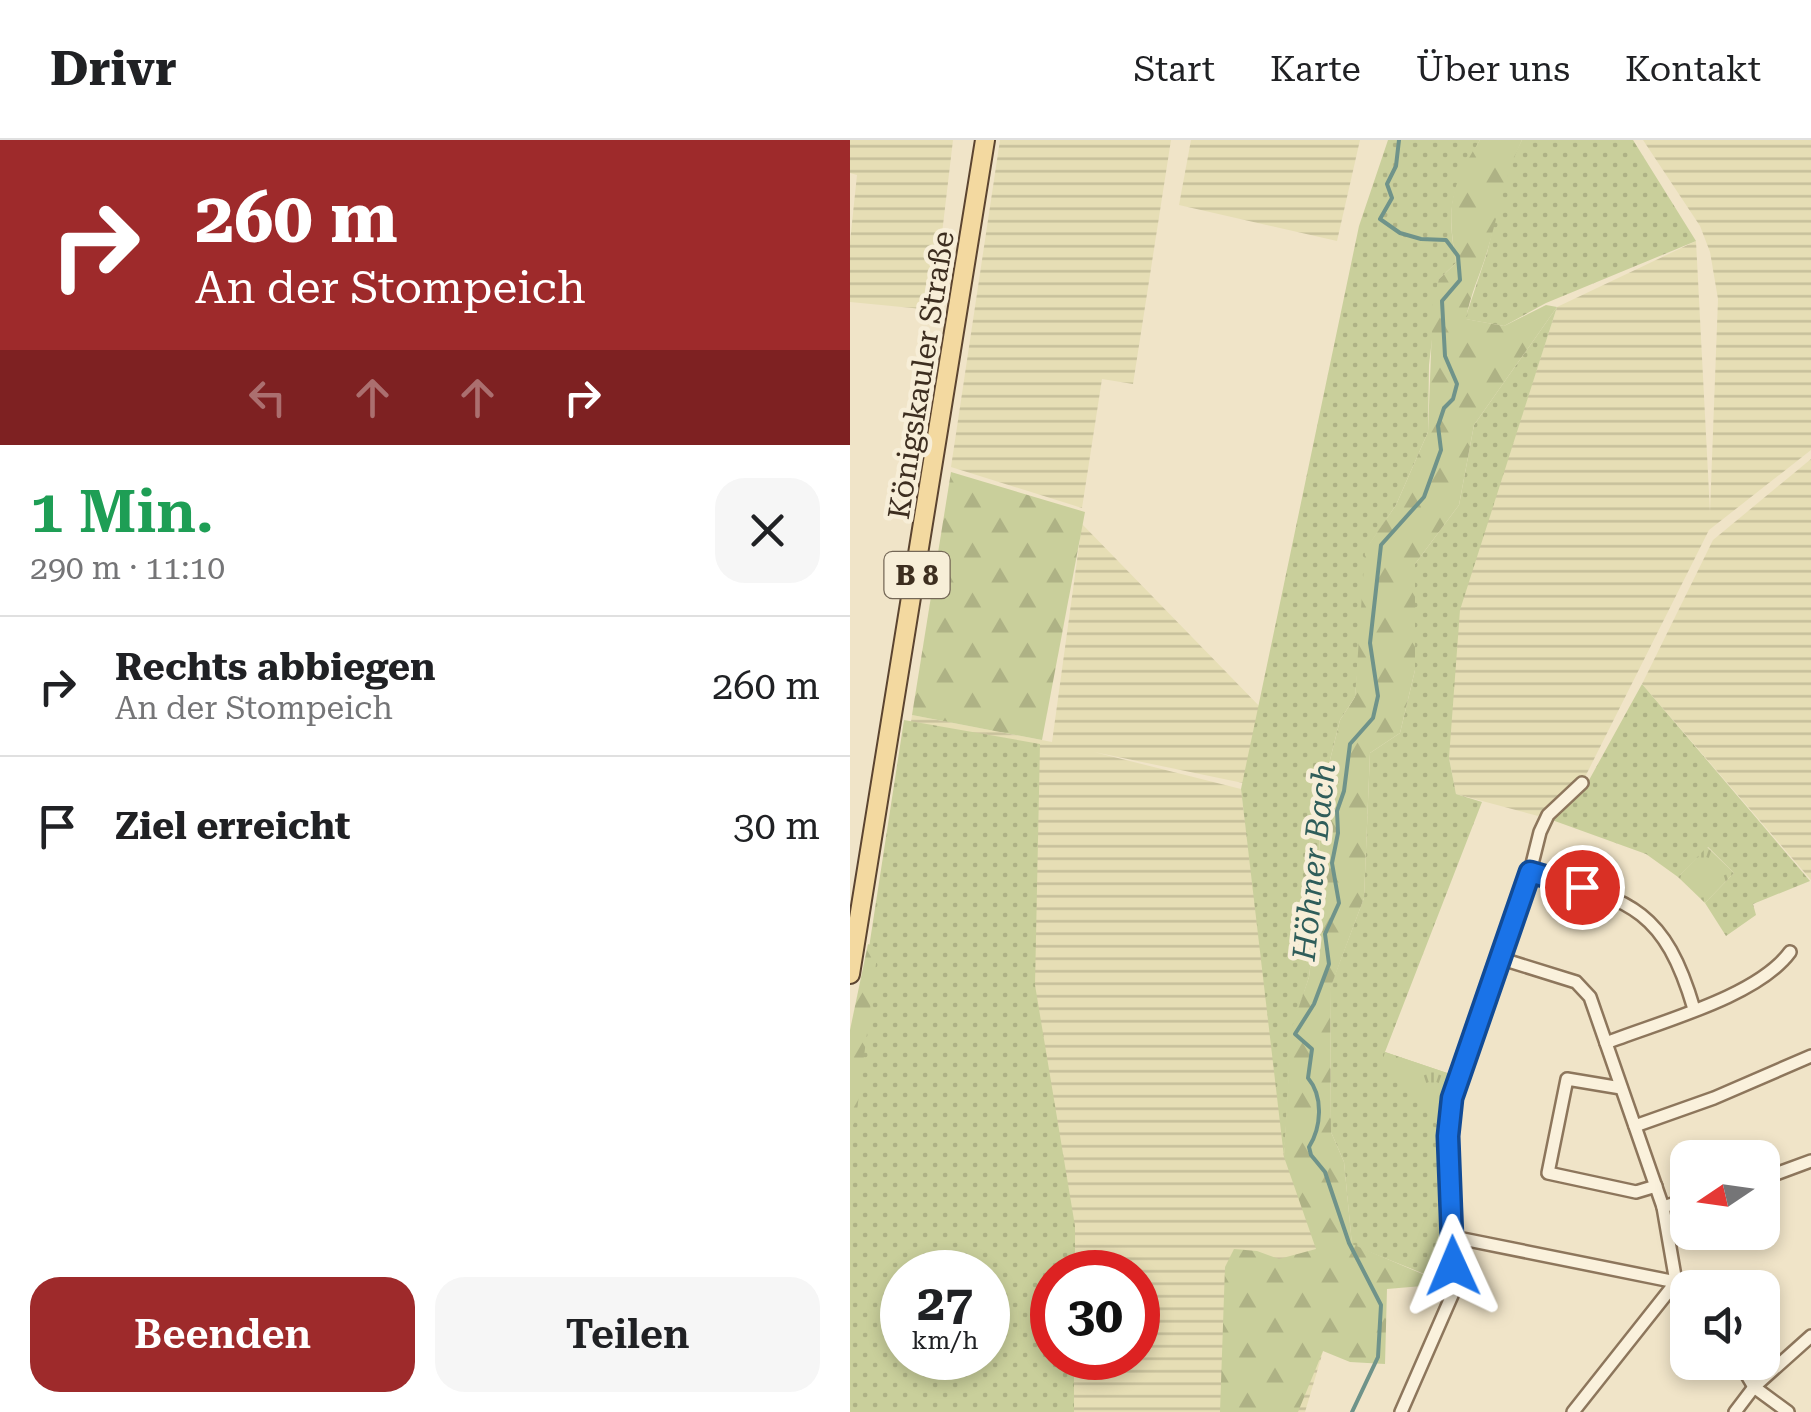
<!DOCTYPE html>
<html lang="de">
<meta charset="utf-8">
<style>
body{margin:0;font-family:"Roboto Serif",serif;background:#f6f6f6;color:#202124;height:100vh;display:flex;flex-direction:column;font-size:38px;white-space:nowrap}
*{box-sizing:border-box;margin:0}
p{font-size:32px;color:#757577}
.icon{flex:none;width:55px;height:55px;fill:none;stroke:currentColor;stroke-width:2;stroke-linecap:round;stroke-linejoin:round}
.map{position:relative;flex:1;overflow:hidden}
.details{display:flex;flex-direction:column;background:#fff;width:850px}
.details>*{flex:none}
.top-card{background:#9e2a2b;color:#fff;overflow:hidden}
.needle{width:65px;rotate:257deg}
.controls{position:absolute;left:820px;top:1000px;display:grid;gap:20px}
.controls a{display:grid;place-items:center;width:110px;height:110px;border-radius:20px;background:#fff;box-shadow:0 5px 15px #0003;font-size:50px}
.speed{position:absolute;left:30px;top:1110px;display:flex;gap:20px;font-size:50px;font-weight:700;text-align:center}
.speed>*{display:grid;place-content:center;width:130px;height:130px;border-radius:50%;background:#fff;box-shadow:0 5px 15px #0003;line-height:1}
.speed small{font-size:25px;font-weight:400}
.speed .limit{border:15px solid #d22;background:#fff;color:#111}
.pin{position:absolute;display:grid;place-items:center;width:85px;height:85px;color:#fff;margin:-42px;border:5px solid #fff;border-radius:50%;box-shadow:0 2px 10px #0007}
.me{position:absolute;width:110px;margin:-55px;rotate:359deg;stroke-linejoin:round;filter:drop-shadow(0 0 8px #0008)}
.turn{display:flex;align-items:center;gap:35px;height:210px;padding:0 30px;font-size:45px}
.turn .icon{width:130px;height:130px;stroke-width:2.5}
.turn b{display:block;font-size:70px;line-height:85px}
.lanes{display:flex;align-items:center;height:95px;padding:0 30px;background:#0003;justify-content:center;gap:50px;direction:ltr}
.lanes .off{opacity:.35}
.round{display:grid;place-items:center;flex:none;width:105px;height:105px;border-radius:30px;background:#f6f6f6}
.summary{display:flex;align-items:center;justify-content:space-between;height:170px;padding:0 30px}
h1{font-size:60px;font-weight:600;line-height:75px;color:#1e9e55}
.cta{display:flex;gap:20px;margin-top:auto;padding:20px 30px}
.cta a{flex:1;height:115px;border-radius:30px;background:#9e2a2b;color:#fff;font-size:40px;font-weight:600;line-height:115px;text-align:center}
.cta a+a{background:#f6f6f6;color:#202124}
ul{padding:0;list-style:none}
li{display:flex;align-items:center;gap:30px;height:140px;padding:0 30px;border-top:2px solid #e0e0e0}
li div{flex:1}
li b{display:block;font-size:38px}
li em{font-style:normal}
header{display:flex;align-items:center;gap:60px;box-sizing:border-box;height:140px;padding:0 50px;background:#fff;border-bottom:2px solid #e0e0e0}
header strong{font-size:48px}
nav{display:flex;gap:55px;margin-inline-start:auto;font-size:35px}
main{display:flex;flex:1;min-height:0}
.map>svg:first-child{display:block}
</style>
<header>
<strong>Drivr</strong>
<nav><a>Start</a><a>Karte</a><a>Über uns</a><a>Kontakt</a></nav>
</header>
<main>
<section class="details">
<div class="top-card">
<div class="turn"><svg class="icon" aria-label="right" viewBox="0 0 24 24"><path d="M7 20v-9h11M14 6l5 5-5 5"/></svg><div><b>260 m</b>An der Stompeich</div></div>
<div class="lanes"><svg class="icon off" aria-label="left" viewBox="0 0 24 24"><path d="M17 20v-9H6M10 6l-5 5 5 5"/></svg><svg class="icon off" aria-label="ahead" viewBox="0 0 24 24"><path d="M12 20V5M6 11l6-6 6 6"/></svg><svg class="icon off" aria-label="ahead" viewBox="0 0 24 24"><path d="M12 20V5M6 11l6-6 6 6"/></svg><svg class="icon" aria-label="right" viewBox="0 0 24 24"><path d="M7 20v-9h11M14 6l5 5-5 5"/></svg></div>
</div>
<div class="summary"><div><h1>1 Min.</h1><p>290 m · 11:10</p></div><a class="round"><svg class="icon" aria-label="close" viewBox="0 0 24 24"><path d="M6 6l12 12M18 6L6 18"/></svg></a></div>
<ul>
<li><svg class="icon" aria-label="right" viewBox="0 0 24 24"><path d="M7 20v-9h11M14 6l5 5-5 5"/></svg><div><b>Rechts abbiegen</b><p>An der Stompeich</p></div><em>260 m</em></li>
<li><svg class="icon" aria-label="arrive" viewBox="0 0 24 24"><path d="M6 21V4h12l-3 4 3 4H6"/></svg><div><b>Ziel erreicht</b></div><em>30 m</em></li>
</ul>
<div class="cta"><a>Beenden</a><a>Teilen</a></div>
</section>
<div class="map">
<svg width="961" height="1272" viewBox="0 0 961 1272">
<defs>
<pattern id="farmland-rules" width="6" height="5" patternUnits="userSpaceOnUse" patternTransform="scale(2.5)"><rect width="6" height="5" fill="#e6deb5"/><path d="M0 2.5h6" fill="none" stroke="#c6bf9b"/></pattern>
<pattern id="grass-dots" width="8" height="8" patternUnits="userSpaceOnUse" patternTransform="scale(2.5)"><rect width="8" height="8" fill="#c9cf9b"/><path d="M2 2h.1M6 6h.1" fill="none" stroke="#aeb285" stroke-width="1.8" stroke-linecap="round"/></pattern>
<pattern id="forest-firs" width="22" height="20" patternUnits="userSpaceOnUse" patternTransform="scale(2.5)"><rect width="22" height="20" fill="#c9cf9b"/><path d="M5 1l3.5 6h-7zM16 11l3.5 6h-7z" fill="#aeb285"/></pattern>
<pattern id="park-tufts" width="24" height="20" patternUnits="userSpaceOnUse" patternTransform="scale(2.5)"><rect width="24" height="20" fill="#c9cf9b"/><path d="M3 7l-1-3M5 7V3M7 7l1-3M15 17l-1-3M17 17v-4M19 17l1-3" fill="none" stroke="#aeb285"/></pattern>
</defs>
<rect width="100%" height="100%" fill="#f0e4c8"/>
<g fill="url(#farmland-rules)" fill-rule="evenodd">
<polygon points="0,0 103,0 83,170 0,162 0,102 7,35 0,33"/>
<polygon points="150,0 321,0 283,244 252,239 232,368 101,327"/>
<polygon points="341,0 510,0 487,101 329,65"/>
<polygon points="793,0 961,0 961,310 859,390 732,643 688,676 606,654 596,602 608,472 707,167 846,101 860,372 868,159 860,112 850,86"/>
<polygon points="961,319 961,740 792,544 863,400"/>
<path d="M232 384 414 571 393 643 244 612 391 649 420 886 488 1161 455 1272H0V992L62 575 202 602ZM52 1132H138V1218H52ZM202 1132H288V1218H202Z"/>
</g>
<g fill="url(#grass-dots)" fill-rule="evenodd">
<path d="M538 0H630C601 51 596 65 606 123L589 139 579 225 578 292 546 365 519 405 505 557 490 580 468 668 471 738 459 837 442 890 434 1017 391 649 509 86Z"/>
<polygon points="672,0 783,0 846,101 696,163 654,186 615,179 637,113 657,29"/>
<polygon points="707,167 610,470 599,618 606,654 632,662 535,912 606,936 596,963 602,1145 502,1105 494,1022 481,992 480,848 514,758 520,613 550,593 565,530 565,424 609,365 624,285"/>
<polygon points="792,544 960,741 903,764 906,775 876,796 855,763 884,733 858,707 828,737 796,714 702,680 733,651"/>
<path d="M54 580 190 604 185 845 225 1086V1132H202V1218H224V1272H0V931ZM52 1132H138V1218H52Z"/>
</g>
<g fill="url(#forest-firs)">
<path d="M630 0H672C654 36 649 73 637 112 630 135 620 155 616 179L654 186 696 165 707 167 624 285 609 365 565 424V530L550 593 520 613 514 758 480 849 481 992 494 1022 502 1104 596 1144 537 1149 535 1224 500 1222 473 1211 448 1272H370L375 1127 384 1109 407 1111 429 1119 466 1109 434 1017 441 890 459 837 471 738 468 668 490 580 505 557 515 410 546 365 578 292 583 161 589 139 606 123C597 67 599 48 630 0Z"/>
<polygon points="101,332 235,372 192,600 62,575"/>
<polygon points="18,804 28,808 6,978 0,992 0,890"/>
</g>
<g fill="url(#park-tufts)">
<polygon points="857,707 884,733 855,763 828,737"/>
<polygon points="535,912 606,936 597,996 532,923"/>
</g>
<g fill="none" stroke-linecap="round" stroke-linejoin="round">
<path stroke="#6f938a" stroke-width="4" d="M502 1272 528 1217 531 1165 499 1103 475 1032 461 1015 459 1007C471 988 474 957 458 938L462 909 445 894 464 864 479 824 475 794 489 763 482 723 488 693 487 671 494 651 500 604 523 578 528 556 520 503 531 405 574 357 591 310 588 286 594 268 603 259 607 244 595 216 592 161 610 140 608 116 596 100 571 99 550 93 530 79 542 58 537 44 546 26 549 0"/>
<g stroke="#8d765c" stroke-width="16">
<g id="minor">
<path d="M680 732C777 760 813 764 844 869"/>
<polyline points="649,818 726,842 740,857 813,1067 826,1142 838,1152"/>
<path d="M756 903C809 882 907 857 940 812"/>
<polyline points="771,948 717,939 698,1033 786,1052 806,1046"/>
<polyline points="785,986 864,958 961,916"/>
<polyline points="912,1039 961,1021"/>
<polyline points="813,1067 838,1059"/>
<polyline points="603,1097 826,1142 723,1272"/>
<polyline points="889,1222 904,1247 938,1272"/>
<polyline points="551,1272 603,1153 598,995 606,944 680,732 690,692 698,675 732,643"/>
<polyline points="885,1272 904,1247 961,1196"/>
</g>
</g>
<g stroke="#5b4430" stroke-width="22">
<polyline id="primary" points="0,834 135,0"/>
</g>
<use href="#minor" stroke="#faf1dc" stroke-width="11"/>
<use href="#primary" stroke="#f3d9a0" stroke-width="18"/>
</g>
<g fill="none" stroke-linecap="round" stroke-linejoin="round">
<g stroke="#114b97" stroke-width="25">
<polyline id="route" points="603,1126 598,996 602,958 680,732 732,747"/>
</g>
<use href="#route" stroke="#1a73e8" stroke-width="18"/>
</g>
<g text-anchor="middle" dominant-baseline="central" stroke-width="9" stroke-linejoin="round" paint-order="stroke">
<rect fill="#f7eed8" stroke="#756857" stroke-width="2.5" x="34.5" y="412" width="65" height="46" rx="8"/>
<g font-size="28" font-weight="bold" fill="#3d2e20">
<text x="67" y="435">B 8</text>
</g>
<g font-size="30" fill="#3d2e20" stroke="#f7eed8">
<text transform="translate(71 235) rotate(-81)">Königskauler Straße</text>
</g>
<g font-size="32" font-style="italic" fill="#2f5d5a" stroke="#f7eed8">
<text transform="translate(464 722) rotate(-84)">Höhner Bach</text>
</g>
</g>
</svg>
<div class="controls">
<a><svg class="needle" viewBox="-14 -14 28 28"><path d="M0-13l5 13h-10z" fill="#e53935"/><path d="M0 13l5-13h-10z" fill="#757577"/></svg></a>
<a><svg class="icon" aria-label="sound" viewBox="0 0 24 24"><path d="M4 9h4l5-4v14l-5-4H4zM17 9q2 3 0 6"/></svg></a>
</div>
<div class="speed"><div>27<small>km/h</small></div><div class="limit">30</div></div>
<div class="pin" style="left:732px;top:747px;background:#d93025"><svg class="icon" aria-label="arrive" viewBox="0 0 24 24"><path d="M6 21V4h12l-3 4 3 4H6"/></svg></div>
<svg class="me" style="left:603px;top:1126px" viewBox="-20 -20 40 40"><path d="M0-17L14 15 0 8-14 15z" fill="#1a73e8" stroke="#fff" stroke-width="4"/></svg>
</div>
</main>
